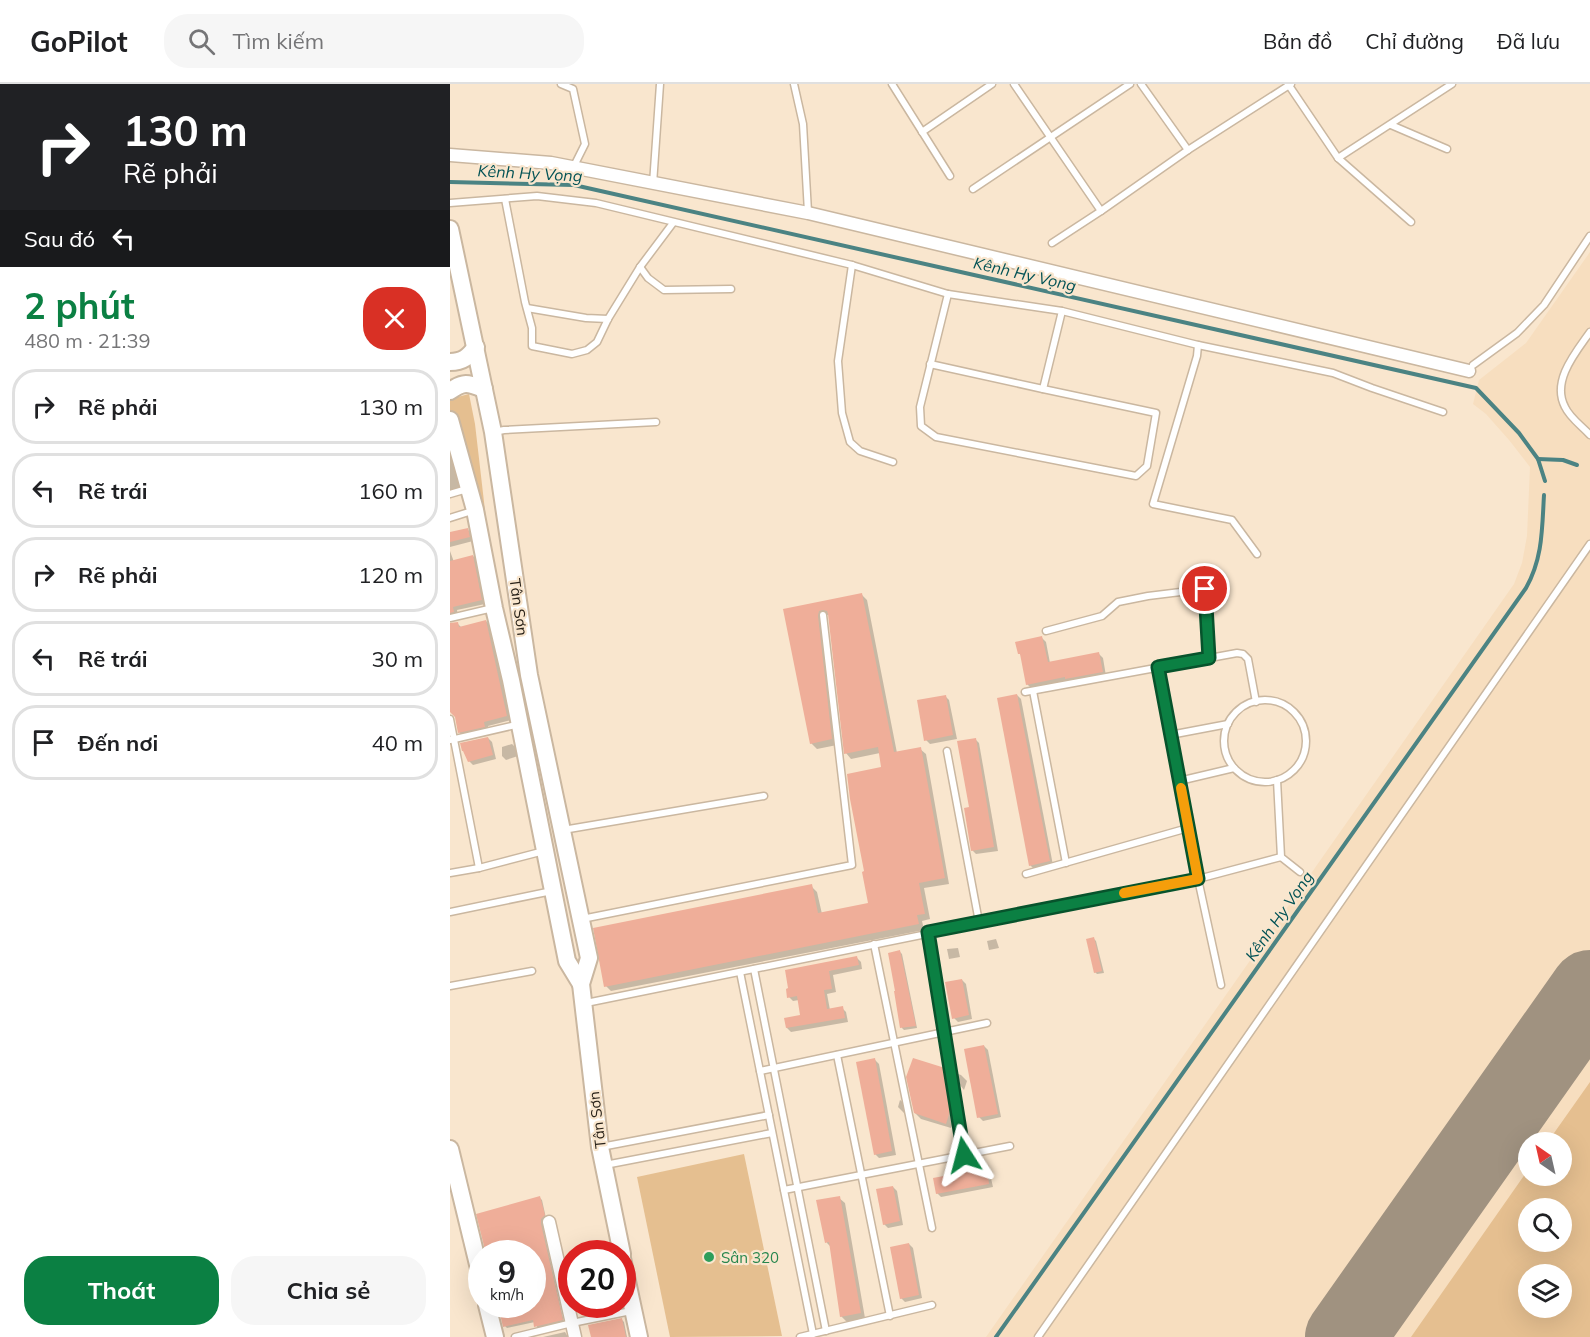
<!DOCTYPE html>
<html lang="vi">
<meta charset="utf-8">
<style>
body{margin:0;font-family:Mulish,sans-serif;background:#f6f6f6;color:#202124;height:100vh;display:flex;flex-direction:column;font-size:22px;white-space:nowrap}
*{box-sizing:border-box;margin:0}
p{font-size:20px;color:#757577}
.icon{flex:none;width:33px;height:33px;fill:none;stroke:currentColor;stroke-width:2;stroke-linecap:round;stroke-linejoin:round}
.map{position:relative;flex:1;overflow:hidden}
.details{display:flex;flex-direction:column;background:#fff;width:450px}
.details>*{flex:none}
.guide{background:#202124;color:#fff;overflow:hidden}
.needle{width:39px;rotate:326deg}
.buttons{position:absolute;left:1068px;top:1048px;display:grid;gap:12px}
.buttons a{display:grid;place-items:center;width:54px;height:54px;border-radius:50%;background:#fff;box-shadow:0 6px 24px #0002;font-size:30px}
.speed{position:absolute;left:18px;top:1156px;display:flex;gap:12px;font-size:30px;font-weight:700;text-align:center}
.speed>*{display:grid;place-content:center;width:78px;height:78px;border-radius:50%;background:#fff;box-shadow:0 6px 24px #0002;line-height:1}
.speed small{font-size:15px;font-weight:400}
.speed .limit{border:9px solid #d22;background:#fff;color:#111}
.pin{position:absolute;display:grid;place-items:center;width:51px;height:51px;color:#fff;margin:-26px;border:3px solid #fff;border-radius:50%;box-shadow:0 2px 6px #0007}
.me{position:absolute;width:66px;margin:-33px;rotate:351deg;stroke-linejoin:round;filter:drop-shadow(0 0 4px #0008)}
.turn{display:flex;align-items:center;gap:21px;height:126px;padding:0 24px;font-size:27px}
.turn .icon{width:78px;height:78px;stroke-width:2.5}
.turn b{display:block;font-size:42px;line-height:51px}
.then{display:flex;align-items:center;height:57px;padding:0 24px;background:#0003;gap:12px;font-size:22px}
.round{display:grid;place-items:center;flex:none;width:63px;height:63px;border-radius:24px;background:#f6f6f6}
.head{display:flex;align-items:center;justify-content:space-between;height:102px;padding:0 24px}
h1{font-size:36px;font-weight:700;line-height:45px;color:#0b8043}
.action{display:flex;gap:12px;margin-top:auto;padding:12px 24px}
.action a{flex:1;height:69px;border-radius:24px;background:#0b8043;color:#fff;font-size:24px;font-weight:700;line-height:69px;text-align:center}
.action a+a{background:#f6f6f6;color:#202124}
ul{padding:0;list-style:none}
li{display:flex;align-items:center;gap:18px;height:75px;margin:0 12px 9px;padding:0 12px;border:3px solid #e0e0e0;border-radius:24px}
li div{flex:1}
li b{display:block;font-size:22px}
li em{font-style:normal}
header{display:flex;align-items:center;gap:36px;box-sizing:border-box;height:84px;padding:0 30px;background:#fff;border-bottom:2px solid #e0e0e0}
header strong{font-size:28px}
nav{display:flex;gap:33px;margin-inline-start:auto;font-size:21px}
.search{width:420px;height:54px;background:#f6f6f6;display:flex;align-items:center;gap:15px;box-sizing:border-box;padding:0 21px;border-radius:24px;color:#757577;font-size:22px}
main{display:flex;flex:1;min-height:0}
.map>svg:first-child{display:block}
</style>
<header>
<strong>GoPilot</strong>
<div class="search"><svg class="icon" aria-label="search" viewBox="0 0 24 24"><circle cx="10" cy="10" r="6"/><path d="M15 15l6 6"/></svg>Tìm kiếm</div>
<nav><a>Bản đồ</a><a>Chỉ đường</a><a>Đã lưu</a></nav>
</header>
<main>
<section class="details">
<div class="guide">
<div class="turn"><svg class="icon" aria-label="right" viewBox="0 0 24 24"><path d="M7 20v-9h11M14 6l5 5-5 5"/></svg><div><b>130 m</b>Rẽ phải</div></div>
<div class="then">Sau đó<svg class="icon" aria-label="left" viewBox="0 0 24 24"><path d="M17 20v-9H6M10 6l-5 5 5 5"/></svg></div>
</div>
<div class="head"><div><h1>2 phút</h1><p>480 m · 21:39</p></div><a class="round" style="background:#d93025;color:#fff"><svg class="icon" aria-label="close" viewBox="0 0 24 24"><path d="M6 6l12 12M18 6L6 18"/></svg></a></div>
<ul>
<li><svg class="icon" aria-label="right" viewBox="0 0 24 24"><path d="M7 20v-9h11M14 6l5 5-5 5"/></svg><div><b>Rẽ phải</b></div><em>130 m</em></li>
<li><svg class="icon" aria-label="left" viewBox="0 0 24 24"><path d="M17 20v-9H6M10 6l-5 5 5 5"/></svg><div><b>Rẽ trái</b></div><em>160 m</em></li>
<li><svg class="icon" aria-label="right" viewBox="0 0 24 24"><path d="M7 20v-9h11M14 6l5 5-5 5"/></svg><div><b>Rẽ phải</b></div><em>120 m</em></li>
<li><svg class="icon" aria-label="left" viewBox="0 0 24 24"><path d="M17 20v-9H6M10 6l-5 5 5 5"/></svg><div><b>Rẽ trái</b></div><em>30 m</em></li>
<li><svg class="icon" aria-label="arrive" viewBox="0 0 24 24"><path d="M6 21V4h12l-3 4 3 4H6"/></svg><div><b>Đến nơi</b></div><em>40 m</em></li>
</ul>
<div class="action"><a>Thoát</a><a>Chia sẻ</a></div>
</section>
<div class="map">
<svg width="1140" height="1253" viewBox="0 0 1140 1253">
<rect width="100%" height="100%" fill="#f9e6ce"/>
<path fill="#f7debf" fill-rule="evenodd" d="M1140 168V1253H536L1064 500 1072 479 1077 452 1080 383 1059 356 1036 330 1023 320 1029 296 1076 259ZM1078 1059H1112V1092H1078ZM1078 1125H1112V1158H1078ZM1078 1191H1112V1224H1078Z"/>
<g fill="#e5bf90" fill-rule="evenodd">
<polygon points="19,310 25,340 44,504 56,588 0,327 0,315"/>
<path d="M1140 998V1253H961L1078 1086V1092H1112V1059H1097ZM1078 1125H1112V1158H1078ZM1078 1191H1112V1224H1078Z"/>
<polygon points="294,1070 332,1252 220,1253 187,1093"/>
</g>
<g fill="#0003">
<polygon points="0,368 11,406 0,411"/>
<polygon points="17,445 21,449 23,457 0,463 0,449"/>
<polygon points="0,467 4,478 23,472 27,476 35,520 7,526 8,531 0,535"/>
<polygon points="412,511 417,516 447,669 470,665 476,670 499,800 474,804 480,835 472,837 474,846 161,907 156,902 361,802 367,808 372,830 420,820 433,684 430,669 401,675 396,669 380,530 375,532 387,661 367,665 361,659 335,527"/>
<polygon points="36,537 40,541 61,636 38,642 39,646 13,652 9,648 7,634 0,626 0,540 7,539 12,544"/>
<polygon points="592,554 596,558 600,579 649,570 653,574 656,592 620,598 619,597 581,604 577,600 572,572 569,569"/>
<polygon points="567,611 571,615 603,781 584,785 580,781"/>
<polygon points="495,612 499,616 507,655 480,660 476,656"/>
<polygon points="38,654 42,658 46,675 23,681 19,677"/>
<polygon points="525,655 529,659 548,767 526,770 522,766 520,725"/>
<polygon points="62,660 66,664 68,672 56,676 52,672 52,663"/>
<polygon points="546,855 549,864 539,866 537,857"/>
<polygon points="644,855 646,857 654,889 647,890 645,888"/>
<polygon points="508,864 510,873 499,875 497,865"/>
<polygon points="450,868 452,870 467,944 454,946 452,944"/>
<polygon points="407,874 411,878 412,885 383,891 386,908 377,910 380,926 392,924 396,928 398,938 341,948 337,944 336,935 352,932 349,916 343,917 339,913 337,906"/>
<polygon points="512,896 516,900 522,935 508,938 504,934"/>
<polygon points="534,962 538,966 551,1033 533,1037 529,1033"/>
<polygon points="425,976 429,980 446,1071 429,1074 425,1070"/>
<polygon points="494,986 500,992 506,1030 501,1044 471,1035 465,1029"/>
<polygon points="508,990 511,991 517,997 514,1006 510,1001"/>
<polygon points="450,1016 455,1020 457,1030 454,1029 448,1023"/>
<polygon points="536,1086 540,1090 543,1103 491,1113 487,1109"/>
<polygon points="443,1103 447,1107 453,1141 438,1144 434,1140"/>
<polygon points="90,1114 92,1116 96,1134 93,1138 93,1143 114,1238 88,1245 85,1238 57,1244 55,1242 49,1221 82,1221 82,1170 38,1170"/>
<polygon points="389,1114 395,1119 415,1234 397,1238 391,1232 382,1164 377,1159 368,1117"/>
<polygon points="459,1160 463,1164 472,1214 455,1218 451,1214"/>
<polygon points="136,1221 170,1221 171,1226 140,1232 138,1230"/>
<polygon points="172,1236 174,1238 177,1253 142,1253"/>
<polygon points="115,1248 118,1253 93,1253"/>
</g>
<g fill="none" stroke-linecap="round" stroke-linejoin="round">
<g stroke="#4b8383" stroke-width="4">
<polyline points="0,98 124,101 1026,304 1069,349 1088,375 1095,397"/>
<polyline points="1088,375 1113,376 1127,381"/>
<path d="M546 1253 1076 504C1093 474 1092 444 1094 411"/>
</g>
<polyline stroke="#a09280" stroke-width="80" points="895,1253 1140,906"/>
</g>
<g fill="#efae99">
<polygon points="18,444 20,453 0,458 0,448"/>
<polygon points="23,471 32,516 3,523 4,528 0,529 0,477"/>
<polygon points="412,509 444,668 471,663 495,794 469,799 475,830 467,831 469,840 154,903 143,844 362,800 368,829 418,819 412,788 414,787 400,715 397,690 431,683 428,663 394,670 378,530 377,527 373,526 369,527 368,532 382,655 360,660 333,525"/>
<polygon points="36,536 57,632 34,638 35,643 8,649 5,633 0,628 0,539 8,538 9,543"/>
<polygon points="592,552 598,578 649,568 653,588 615,595 615,593 576,601 570,570 568,570 565,558"/>
<polygon points="567,610 600,777 579,782 547,614"/>
<polygon points="496,611 503,651 474,657 467,616"/>
<polygon points="38,653 43,671 18,678 13,667 12,667 10,659"/>
<polygon points="526,654 544,763 521,767 514,724 519,723 507,657"/>
<polygon points="644,853 652,887 644,889 636,855"/>
<polygon points="450,866 466,942 450,944 444,907 445,907 438,869"/>
<polygon points="407,872 409,881 379,887 382,905 374,906 377,925 393,922 395,934 336,944 334,934 350,931 347,912 337,914 336,905 338,904 335,886"/>
<polygon points="512,895 519,931 502,935 495,898"/>
<polygon points="534,961 548,1030 527,1034 514,965"/>
<polygon points="425,974 442,1067 424,1071 406,978"/>
<polygon points="463,974 495,984 501,1024 496,1040 464,1029 456,993"/>
<polygon points="537,1084 539,1100 486,1110 483,1094"/>
<polygon points="443,1102 450,1137 433,1141 426,1105"/>
<polygon points="90,1112 95,1131 91,1135 91,1140 113,1236 84,1243 83,1236 53,1243 48,1221 82,1221 82,1170 36,1170 26,1130"/>
<polygon points="390,1112 411,1229 390,1233 379,1158 375,1159 366,1116"/>
<polygon points="459,1159 469,1211 450,1215 440,1163"/>
<polygon points="135,1221 169,1221 169,1224 136,1231"/>
<polygon points="172,1234 176,1253 141,1253 138,1241"/>
</g>
<g fill="none" stroke-linecap="round" stroke-linejoin="round">
<g stroke="#cab7a0" stroke-width="9">
<g id="lane">
<polyline points="111,0 123,5 135,60 123,84"/>
<polyline points="344,0 353,40 358,128"/>
<polyline points="442,0 500,92"/>
<polyline points="564,0 651,127"/>
<polyline points="691,0 738,66"/>
<polyline points="838,0 888,74 961,138"/>
<polyline points="941,41 997,65"/>
<polyline points="472,48 542,0"/>
<polyline points="888,74 1002,0"/>
<polyline points="203,100 210,0"/>
<polyline points="523,105 680,0"/>
<polyline points="55,115 75,218 82,244 82,262 122,270 137,266 147,258 158,235 190,183 223,139"/>
<polyline points="0,119 87,112 146,119 402,181 498,210 612,227 748,261 883,289 922,304 993,328"/>
<polyline points="602,159 651,127 738,66 841,0"/>
<polyline points="402,181 388,277 392,329 400,358 410,367 443,378"/>
<polyline points="190,183 198,194 214,206 281,205"/>
<polyline points="498,210 470,323 471,342 486,353 686,392 697,382 706,329 593,305 612,227"/>
<polyline points="77,224 136,234 158,235"/>
<path d="M1140 248C1126 268 1101 297 1115 323 1120 334 1132 342 1140 351"/>
<polyline points="748,261 747,272 703,420 782,436 807,470"/>
<polyline points="480,280 593,305"/>
<polyline points="1023,281 1067,249 1094,221 1140,152"/>
<polyline points="44,348 54,346 206,338"/>
<polyline points="0,410 17,405"/>
<polyline points="0,434 22,427"/>
<polyline points="0,534 43,524"/>
<polyline points="596,547 652,532 668,518 698,512 755,505 759,574"/>
<polyline points="708,583 748,795 771,901"/>
<polyline points="583,607 616,779"/>
<polyline points="575,608 787,569 793,570 798,575 806,618"/>
<circle cx="815" cy="657" r="41"/>
<polyline points="0,635 29,784"/>
<polyline points="720,651 778,640"/>
<polyline points="0,656 70,640"/>
<polyline points="497,667 529,838"/>
<polyline points="827,696 831,773 850,788"/>
<polyline points="729,697 784,684"/>
<polyline points="113,746 314,712"/>
<polyline points="0,789 29,784 94,767"/>
<polyline points="576,790 738,744"/>
<polyline points="0,828 102,807"/>
<polyline points="132,835 402,781 373,531"/>
<polyline points="478,848 514,1071"/>
<polyline points="424,860 482,1144"/>
<polyline points="304,885 376,1247"/>
<polyline points="290,888 363,1250"/>
<polyline points="0,902 82,887"/>
<polyline points="136,919 748,795 831,773"/>
<polyline points="387,971 440,1232"/>
<polyline points="310,987 537,939"/>
<polyline points="151,1063 319,1031"/>
<polyline points="155,1081 322,1049"/>
<polyline points="334,1106 560,1062"/>
<polyline points="65,1253 122,1239 181,1227"/>
<polyline points="350,1253 482,1221"/>
<polyline points="588,1253 1140,460"/>
</g>
</g>
<g stroke="#cab7a0" stroke-width="15">
<g id="street">
<polyline points="0,71 101,79 358,129 1019,287"/>
<polyline points="99,1138 125,1253"/>
</g>
</g>
<g stroke="#cab7a0" stroke-width="20">
<g id="secondary">
<polyline points="0,145 43,348 79,591 139,874 131,900 150,1063 172,1170"/>
<path d="M0 278C13 278 18 273 26 263"/>
<path d="M0 307C14 297 18 299 34 305"/>
<polyline points="0,336 25,426 44,524 61,596 117,877 131,900"/>
<polyline points="0,1065 32,1197"/>
<polyline points="172,1174 189,1253"/>
<polyline points="37,1221 45,1253"/>
</g>
</g>
<use href="#lane" stroke="#fff" stroke-width="6"/>
<use href="#street" stroke="#fff" stroke-width="12"/>
<use href="#secondary" stroke="#fff" stroke-width="16"/>
</g>
<g fill="none" stroke-linecap="round" stroke-linejoin="round">
<g stroke="#07532c" stroke-width="15">
<polyline id="route" points="514,1071 478,848 748,795 708,583 759,574 755,505"/>
</g>
<use href="#route" stroke="#0b8043" stroke-width="10"/>
<polyline stroke="#f59e0b" stroke-width="10" points="674,809 748,795 731,704"/>
</g>
<circle fill="#2e9e5b" stroke="#f9e6ce" stroke-width="2" cx="259" cy="1173" r="6"/>
<g text-anchor="middle" dominant-baseline="central" stroke-width="4.5" stroke-linejoin="round" paint-order="stroke">
<g font-size="15" fill="#292219" stroke="#f9e6ce">
<text transform="translate(69 523) rotate(82)">Tân Sơn</text>
<text transform="translate(147 1036) rotate(-97)">Tân Sơn</text>
</g>
<g font-size="15" fill="#27864d" stroke="#f9e6ce" text-anchor="start">
<text x="271" y="1173">Sân 320</text>
</g>
<g font-size="16" font-style="italic" fill="#025255" stroke="#f9e6ce">
<text transform="translate(80 89) rotate(3)">Kênh Hy Vọng</text>
<text transform="translate(575 190) rotate(13)">Kênh Hy Vọng</text>
<text transform="translate(829 832) rotate(-55)">Kênh Hy Vọng</text>
</g>
</g>
</svg>
<div class="buttons">
<a><svg class="needle" viewBox="-14 -14 28 28"><path d="M0-13l5 13h-10z" fill="#e53935"/><path d="M0 13l5-13h-10z" fill="#757577"/></svg></a>
<a><svg class="icon" aria-label="search" viewBox="0 0 24 24"><circle cx="10" cy="10" r="6"/><path d="M15 15l6 6"/></svg></a>
<a><svg class="icon" aria-label="layers" viewBox="0 0 24 24"><path d="M12 4l9 5-9 5-9-5zM3 14l9 5 9-5"/></svg></a>
</div>
<div class="speed"><div>9<small>km/h</small></div><div class="limit">20</div></div>
<div class="pin" style="left:755px;top:505px;background:#d93025"><svg class="icon" aria-label="arrive" viewBox="0 0 24 24"><path d="M6 21V4h12l-3 4 3 4H6"/></svg></div>
<svg class="me" style="left:514px;top:1071px" viewBox="-20 -20 40 40"><path d="M0-17L14 15 0 8-14 15z" fill="#0b8043" stroke="#fff" stroke-width="4"/></svg>
</div>
</main>
